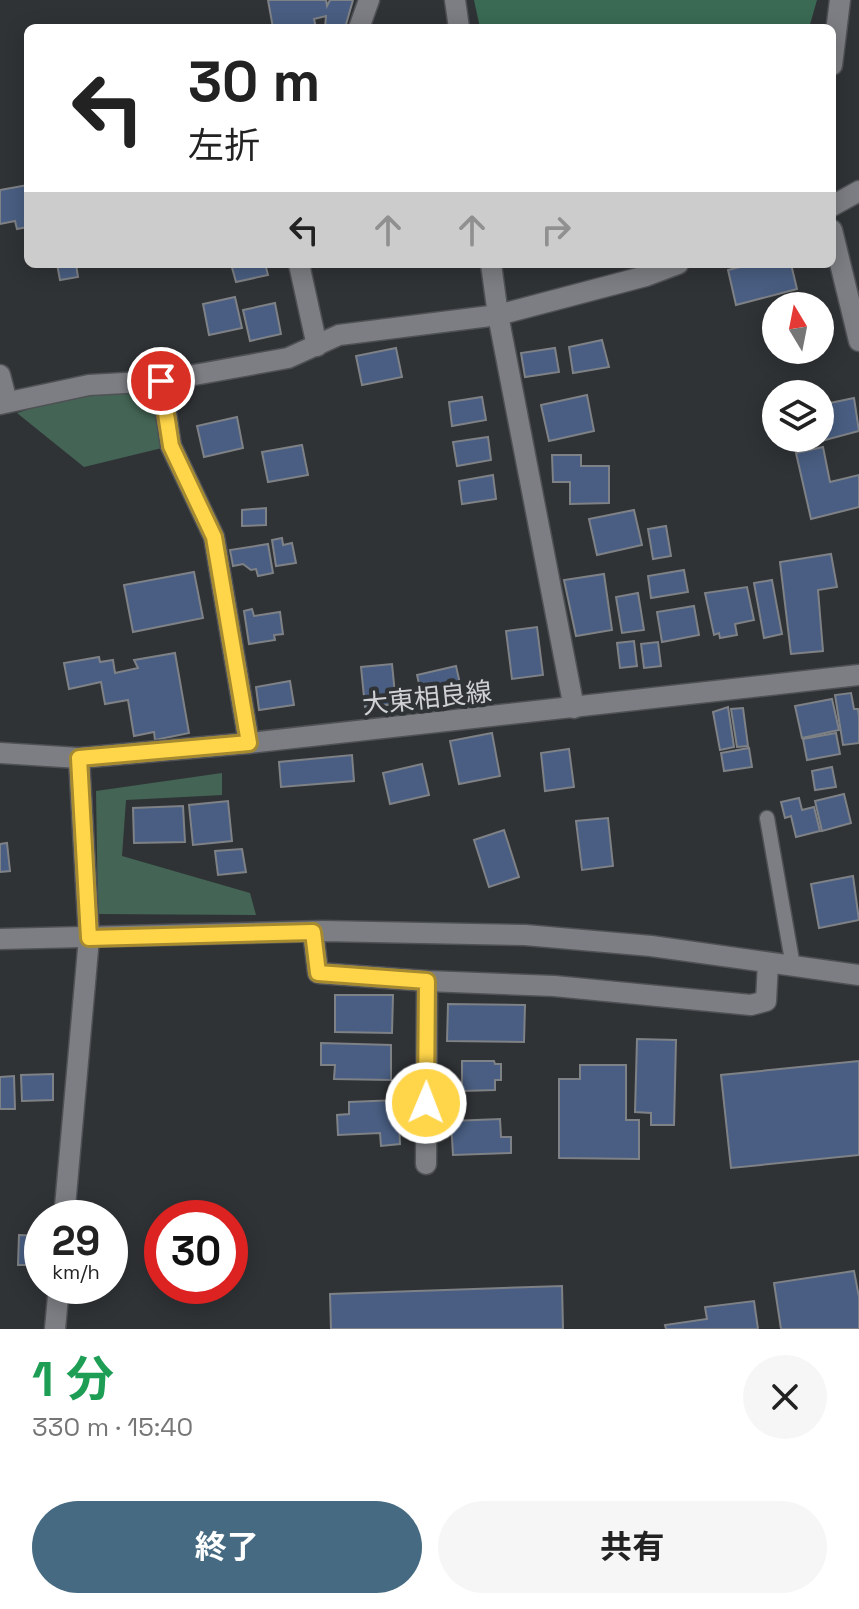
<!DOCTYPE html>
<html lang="ja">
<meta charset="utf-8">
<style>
body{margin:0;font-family:"Space Grotesk","Noto Sans JP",sans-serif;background:#f6f6f6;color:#222;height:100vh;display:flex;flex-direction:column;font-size:30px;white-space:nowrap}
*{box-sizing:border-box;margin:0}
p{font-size:26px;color:#767676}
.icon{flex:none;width:44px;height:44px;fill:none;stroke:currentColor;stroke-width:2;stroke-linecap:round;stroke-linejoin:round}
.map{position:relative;height:1329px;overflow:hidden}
.details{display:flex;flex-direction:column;background:#fff;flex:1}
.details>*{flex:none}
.guide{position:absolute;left:24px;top:24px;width:812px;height:244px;border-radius:12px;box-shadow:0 4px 20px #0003;background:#fff;color:#222;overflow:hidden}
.needle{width:52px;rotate:350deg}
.buttons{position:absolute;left:762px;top:292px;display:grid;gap:16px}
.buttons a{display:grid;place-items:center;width:72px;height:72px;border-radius:50%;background:#fff;box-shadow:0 4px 20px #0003;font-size:40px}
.speed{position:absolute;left:24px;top:1200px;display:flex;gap:16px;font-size:40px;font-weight:700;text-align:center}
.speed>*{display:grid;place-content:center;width:104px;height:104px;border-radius:50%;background:#fff;box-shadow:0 4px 20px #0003;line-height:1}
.speed small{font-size:20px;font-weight:400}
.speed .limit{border:12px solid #d22;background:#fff;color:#111}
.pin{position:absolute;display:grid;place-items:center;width:68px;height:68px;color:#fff;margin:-34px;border:4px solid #fff;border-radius:50%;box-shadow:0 2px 8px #0007}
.me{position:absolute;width:88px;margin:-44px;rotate:1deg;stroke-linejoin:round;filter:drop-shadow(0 0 6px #0008)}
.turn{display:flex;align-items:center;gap:28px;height:168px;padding:0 32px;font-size:36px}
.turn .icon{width:104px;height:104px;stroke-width:2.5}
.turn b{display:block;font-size:56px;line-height:68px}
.lanes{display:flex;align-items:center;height:76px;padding:0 32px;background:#0003;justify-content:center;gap:40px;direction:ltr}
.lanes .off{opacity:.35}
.round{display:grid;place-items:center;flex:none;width:84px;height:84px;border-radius:42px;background:#f6f6f6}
.summary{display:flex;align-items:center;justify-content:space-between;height:136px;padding:0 32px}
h1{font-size:48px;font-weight:700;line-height:60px;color:#1e9e55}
.cta{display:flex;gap:16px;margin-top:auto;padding:16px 32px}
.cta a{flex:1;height:92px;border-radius:48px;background:#466a81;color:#fff;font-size:32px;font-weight:700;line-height:92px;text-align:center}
.cta a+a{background:#f6f6f6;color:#222}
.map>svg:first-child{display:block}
</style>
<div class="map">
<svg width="859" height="1329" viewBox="0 0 859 1329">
<rect width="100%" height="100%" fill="#303336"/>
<g fill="#446555">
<polygon points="157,392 162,448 84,467 17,413 78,394"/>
<polygon points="222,773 222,795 126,800 122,856 250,893 256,915 98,914 96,791"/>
</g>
<polygon fill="#3a6a54" points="474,0 817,0 809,28 480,28"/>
<g fill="#495e82" stroke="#7e8185" stroke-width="2">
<polygon points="268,0 326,0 327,6 330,0 353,0 345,28 325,28 326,16 314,19 316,28 273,28"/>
<polygon points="28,185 28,227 17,229 15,221 0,224 0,190"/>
<polygon points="57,264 76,264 78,277 60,280"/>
<polygon points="231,264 265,264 268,275 236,282"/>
<polygon points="752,264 791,264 797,289 736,305 728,270"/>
<polygon points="235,297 242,328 209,335 203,304"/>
<polygon points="275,303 281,334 250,341 243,310"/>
<polygon points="602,340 609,367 573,373 569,347"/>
<polygon points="396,348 402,377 362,385 356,356"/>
<polygon points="555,348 559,372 525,377 521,353"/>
<polygon points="587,395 594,431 549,441 541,405"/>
<polygon points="482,397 486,420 452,426 449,402"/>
<polygon points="854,398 859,431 795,448 793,438 820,438 820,405"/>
<polygon points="237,417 243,448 204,457 197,426"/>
<polygon points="488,437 491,460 457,466 453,442"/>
<polygon points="302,445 308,475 268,482 262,452"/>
<polygon points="823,447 830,482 859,475 859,507 811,519 796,453"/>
<polygon points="552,455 581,455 581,466 609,466 609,503 570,504 570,482 553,482"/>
<polygon points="493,475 496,499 462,504 459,481"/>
<polygon points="266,508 266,525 242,526 242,510"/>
<polygon points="634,510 642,545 597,555 589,519"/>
<polygon points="666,526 671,556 653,559 648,529"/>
<polygon points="282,538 283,545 292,543 296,563 276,566 272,540"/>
<polygon points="268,544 273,573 258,576 256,569 251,570 243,564 233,566 230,550"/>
<polygon points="831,554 837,587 818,590 823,651 791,654 780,562"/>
<polygon points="684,570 688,592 651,598 648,576"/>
<polygon points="194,572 203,618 133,632 124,585"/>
<polygon points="604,574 612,630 576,636 564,580"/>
<polygon points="772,580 782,634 764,638 754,583"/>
<polygon points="747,587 754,620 735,624 737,635 720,638 719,633 714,635 705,593"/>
<polygon points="638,593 644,630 622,633 616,597"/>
<polygon points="694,606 699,635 662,642 657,612"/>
<polygon points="252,609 254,616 280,612 283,634 274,635 275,640 249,644 244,611"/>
<polygon points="537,627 543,675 512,679 506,631"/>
<polygon points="634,641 637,666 620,668 617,643"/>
<polygon points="658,642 661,666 644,668 641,644"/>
<polygon points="175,653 189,733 155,740 154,732 134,736 128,700 105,704 101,682 69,689 64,663 99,657 100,662 113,660 115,673 138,668 134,660"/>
<polygon points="392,664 396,704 365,707 361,667"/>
<polygon points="456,666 463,697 424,706 417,675"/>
<polygon points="290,681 294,705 259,710 256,687"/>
<polygon points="851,693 854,709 858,709 859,716 859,743 843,745 835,695"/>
<polygon points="832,699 839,730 802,738 795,706"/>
<polygon points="728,707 734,747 720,750 713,712"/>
<polygon points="743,708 748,746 737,747 731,709"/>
<polygon points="492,733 500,776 459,784 450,741"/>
<polygon points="836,733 840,754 807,760 803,739"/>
<polygon points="749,748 752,767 724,771 721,753"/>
<polygon points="569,749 574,787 545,791 541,753"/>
<polygon points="352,755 354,781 281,787 279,762"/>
<polygon points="422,764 429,795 390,804 383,773"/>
<polygon points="832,767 836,787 815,790 812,771"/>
<polygon points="844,794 851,823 822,831 815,801"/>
<polygon points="799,798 802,810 814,807 820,831 796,837 791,816 785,818 781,802"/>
<polygon points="228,801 232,841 193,845 189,805"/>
<polygon points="183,806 185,842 134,843 133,808"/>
<polygon points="608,818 613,866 582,870 576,821"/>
<polygon points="504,830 519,877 489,887 474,840"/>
<polygon points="7,843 10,871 0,872 0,844"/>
<polygon points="242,849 246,872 218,875 215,851"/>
<polygon points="853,876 859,920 819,928 811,884"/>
<polygon points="335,995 393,995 392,1033 335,1032"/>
<polygon points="448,1004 525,1005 524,1042 447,1041"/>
<polygon points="637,1039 676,1040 674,1125 651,1125 651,1113 635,1112"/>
<polygon points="321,1043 391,1045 391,1080 334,1079 335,1065 321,1065"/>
<polygon points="462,1061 494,1061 495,1064 501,1064 501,1080 495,1080 495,1090 462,1091"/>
<polygon points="859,1061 859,1155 731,1168 721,1075"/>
<polygon points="580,1065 626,1065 626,1120 639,1120 639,1159 559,1158 559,1079 580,1079"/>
<polygon points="53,1074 53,1100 22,1101 21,1075"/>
<polygon points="14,1076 15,1109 0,1109 0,1077"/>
<polygon points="398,1100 400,1144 381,1146 380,1133 338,1135 337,1115 349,1114 349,1102"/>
<polygon points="500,1119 501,1137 511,1137 511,1153 453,1155 451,1121"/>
<polygon points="19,1235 42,1236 42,1265 18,1265"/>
<polygon points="854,1271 859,1297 859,1329 781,1329 774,1283"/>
<polygon points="562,1286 563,1329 331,1329 330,1294"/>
<polygon points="754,1301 758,1329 666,1329 665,1325 707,1319 705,1307"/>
</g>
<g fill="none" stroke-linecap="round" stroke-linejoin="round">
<g stroke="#4f5155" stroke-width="17">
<polyline id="service" points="767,818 793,966"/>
</g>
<g stroke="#4f5155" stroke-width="23">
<g id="minor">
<polyline points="359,28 369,0"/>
<polyline points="832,65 840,0"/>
<polyline points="832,206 859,191"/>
<polyline points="832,230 859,341"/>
<polyline points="299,264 317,346"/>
<polyline points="498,315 574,708"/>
<polyline points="0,375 7,402"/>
<polyline points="161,381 171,446 214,537 249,743"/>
<polyline points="0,404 89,385 161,381 288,358 339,335 498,315 646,276 678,264"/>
<polyline points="313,932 318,973 427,981 554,986 751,1005 766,1001 768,963"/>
<polyline points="426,1164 427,981"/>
<polyline points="64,1218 89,938 79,758"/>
<polyline points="55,1329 59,1286"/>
</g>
</g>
<g stroke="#4f5155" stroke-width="23">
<g id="tertiary">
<polyline points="455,0 459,28"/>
<polyline points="491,264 498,315"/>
<polyline points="0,939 323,931 525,935 651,946 859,975"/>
</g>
</g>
<g stroke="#4f5155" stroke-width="23">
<polyline id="secondary" points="0,753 79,758 249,743 859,675"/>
</g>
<use href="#service" stroke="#7c7e83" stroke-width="14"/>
<use href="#minor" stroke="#7c7e83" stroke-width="20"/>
<use href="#tertiary" stroke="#7c7e83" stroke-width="20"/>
<use href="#secondary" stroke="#7c7e83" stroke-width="20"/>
</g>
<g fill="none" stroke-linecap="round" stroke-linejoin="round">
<g stroke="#a68a30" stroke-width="20">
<polyline id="route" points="161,381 171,446 214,537 249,743 79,758 89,938 313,932 318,973 427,981 426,1103"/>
</g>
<use href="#route" stroke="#ffd54a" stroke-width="14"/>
</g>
<g text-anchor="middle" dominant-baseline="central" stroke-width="8" stroke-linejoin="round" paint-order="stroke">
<g font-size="26" fill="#d0d1d4" stroke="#303336">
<text transform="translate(427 698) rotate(-6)">大東相良線</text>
</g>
</g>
</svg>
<div class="buttons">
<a><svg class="needle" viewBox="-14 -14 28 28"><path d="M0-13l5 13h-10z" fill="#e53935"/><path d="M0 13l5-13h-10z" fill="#767676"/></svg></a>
<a><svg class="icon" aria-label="layers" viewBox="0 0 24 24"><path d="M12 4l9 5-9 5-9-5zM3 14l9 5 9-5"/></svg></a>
</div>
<div class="speed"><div>29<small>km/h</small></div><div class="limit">30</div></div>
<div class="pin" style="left:161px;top:381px;background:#d93025"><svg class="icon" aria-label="arrive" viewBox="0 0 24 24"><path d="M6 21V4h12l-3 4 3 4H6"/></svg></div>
<svg class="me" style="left:426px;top:1103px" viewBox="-20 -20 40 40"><circle r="17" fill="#ffd54a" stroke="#fff" stroke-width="3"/><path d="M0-11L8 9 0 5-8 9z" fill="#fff"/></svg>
<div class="guide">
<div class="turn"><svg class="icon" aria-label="left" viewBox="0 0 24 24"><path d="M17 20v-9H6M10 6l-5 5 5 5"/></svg><div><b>30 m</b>左折</div></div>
<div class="lanes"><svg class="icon" aria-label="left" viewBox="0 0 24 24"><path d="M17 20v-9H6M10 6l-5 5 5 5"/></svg><svg class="icon off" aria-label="ahead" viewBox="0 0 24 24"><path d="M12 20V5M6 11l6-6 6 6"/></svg><svg class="icon off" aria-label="ahead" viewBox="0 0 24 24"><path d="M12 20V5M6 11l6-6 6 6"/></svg><svg class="icon off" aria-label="right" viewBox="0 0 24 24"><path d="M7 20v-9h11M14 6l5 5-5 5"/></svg></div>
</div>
</div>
<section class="details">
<div class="summary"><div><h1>1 分</h1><p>330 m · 15:40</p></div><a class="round"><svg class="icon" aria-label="close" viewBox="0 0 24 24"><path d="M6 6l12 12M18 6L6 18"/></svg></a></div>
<div class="cta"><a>終了</a><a>共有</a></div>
</section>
